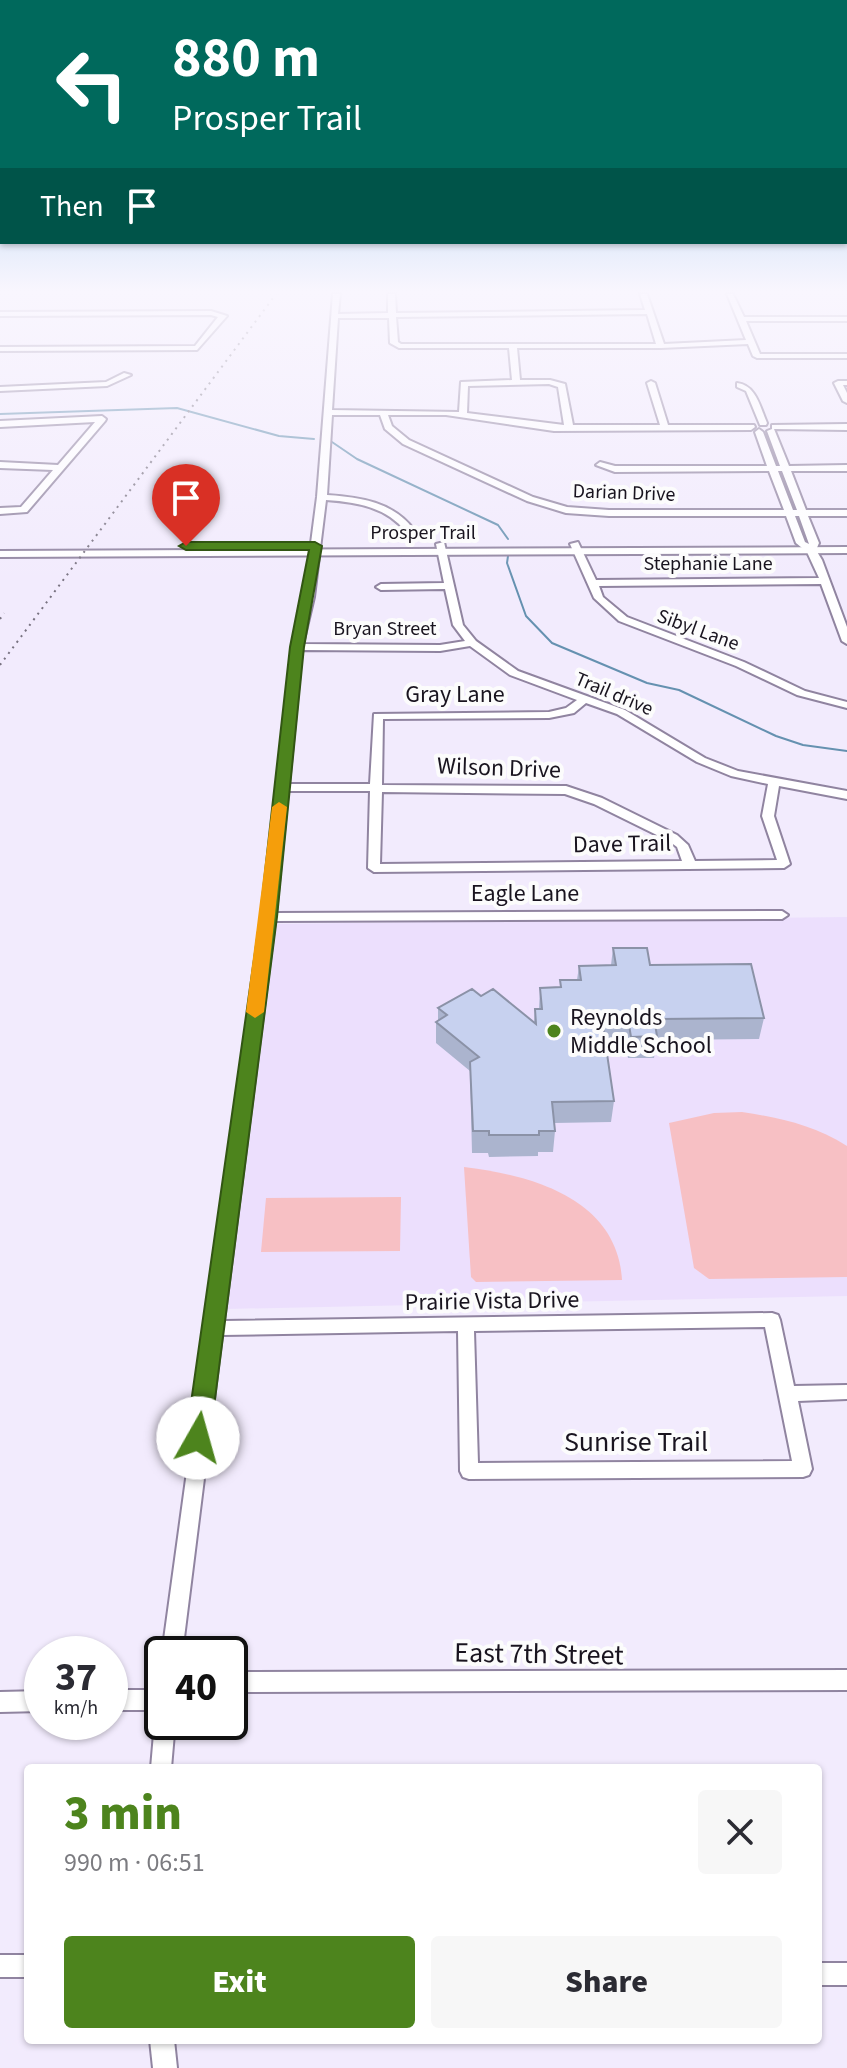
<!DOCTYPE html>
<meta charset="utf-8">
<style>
body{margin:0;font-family:"Source Sans 3",sans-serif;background:#f7f7f7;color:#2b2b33;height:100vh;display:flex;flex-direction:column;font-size:30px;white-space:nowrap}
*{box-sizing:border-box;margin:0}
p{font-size:26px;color:#7c7c81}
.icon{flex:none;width:44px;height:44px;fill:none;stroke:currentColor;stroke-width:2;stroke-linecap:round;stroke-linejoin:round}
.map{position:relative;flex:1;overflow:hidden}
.sheet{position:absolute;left:24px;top:1764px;width:798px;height:280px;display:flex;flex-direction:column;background:#fff;border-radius:8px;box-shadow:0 2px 6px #0004}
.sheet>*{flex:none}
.guide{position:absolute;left:0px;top:0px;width:848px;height:244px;box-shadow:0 2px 6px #0004;background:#00695c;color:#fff;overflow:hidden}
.speed{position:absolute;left:24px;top:1636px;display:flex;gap:16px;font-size:40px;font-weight:700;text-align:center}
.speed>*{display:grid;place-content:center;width:104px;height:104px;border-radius:50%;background:#fff;box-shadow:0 2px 6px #0004;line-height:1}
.speed small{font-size:20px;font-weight:400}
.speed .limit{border:4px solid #111;border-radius:12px;background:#fff;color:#111}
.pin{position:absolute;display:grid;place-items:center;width:68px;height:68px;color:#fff;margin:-82px -34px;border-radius:50% 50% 50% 0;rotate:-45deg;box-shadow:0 0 8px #0007}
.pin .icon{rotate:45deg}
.me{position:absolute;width:88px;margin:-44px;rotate:7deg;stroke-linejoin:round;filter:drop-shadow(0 0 6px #0008)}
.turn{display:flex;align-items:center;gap:28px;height:168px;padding:0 40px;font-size:36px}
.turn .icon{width:104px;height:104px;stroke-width:2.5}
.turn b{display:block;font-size:56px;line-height:68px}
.then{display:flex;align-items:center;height:76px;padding:0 40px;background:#0003;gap:16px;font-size:30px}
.round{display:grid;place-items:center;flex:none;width:84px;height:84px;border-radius:8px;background:#f7f7f7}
.headline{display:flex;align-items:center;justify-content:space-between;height:136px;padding:0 40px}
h1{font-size:48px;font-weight:800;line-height:60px;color:#4d841d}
.action{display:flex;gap:16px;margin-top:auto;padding:16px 40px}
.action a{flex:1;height:92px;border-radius:8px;background:#4d841d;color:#fff;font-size:32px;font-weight:800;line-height:92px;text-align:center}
.action a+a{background:#f7f7f7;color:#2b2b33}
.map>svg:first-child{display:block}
</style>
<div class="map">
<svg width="847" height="2068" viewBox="0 0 847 2068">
<rect width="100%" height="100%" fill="#f2ebfd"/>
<polygon fill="#ecdffd" points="847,917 847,1296 226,1309 274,924"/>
<g fill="#f7c0c4">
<path d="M742 1112C781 1118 813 1125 847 1146V1277L709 1279 694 1268 669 1123 714 1113Z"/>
<path d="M464 1167C531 1175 617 1198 622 1280L476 1282 471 1277Z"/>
<polygon points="401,1197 400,1251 261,1252 266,1198"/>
</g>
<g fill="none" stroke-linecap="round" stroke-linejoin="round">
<g stroke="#6591b0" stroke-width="2">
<polyline points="0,414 177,408 279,436 314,439"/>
<polyline points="332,442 357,459 498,525 508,539"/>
<polyline points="508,556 507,563 526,616 552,643 647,683 679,690 776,736 803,745 847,751"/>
</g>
<g stroke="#9084a0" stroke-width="4">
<g id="minor">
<path d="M333 294H340L338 314 388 313V294H395L396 313 645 310 640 294H647L664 344 746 340 727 294H733L744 317H847V321H746L760 354H847V358H757L753 356 748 344 661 348H517L520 380H550L565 384 573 425H660L647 383 651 381 655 383 668 425H754L755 427 751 430 554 431 446 415H388L392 426 409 440 533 497 567 507 609 510H784L769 471 615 472 596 465 600 462 615 466H767L755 432 759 429 763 432 776 466H780L767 431 772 429V425L847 424V430L774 429 789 466 847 465V471H791L806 510H847V516H808L819 543 816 550 822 560 847 627V644L842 641 821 584 599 586 603 597 627 617 744 662 805 691 847 702V708L797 695 736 666 619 621 594 598 570 544 578 542 596 580 819 578 807 552 796 543 786 516H609L566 513 527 501 403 444 385 429 380 415H332L327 495C359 497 394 502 414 530L406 532C387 507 356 502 326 500L314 597 303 644 440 645 465 641 453 625 445 589 381 590 376 587 381 584 444 583 436 544 444 542 463 625 476 641 518 671 625 710 705 758 738 771 847 791V799L779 786 774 816 790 864 784 868 374 872 368 868 370 791H288L276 913 782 911 788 915 782 919 275 921 224 1321 772 1313 778 1315 780 1320 794 1386 847 1385V1399L798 1401 812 1469 809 1475 803 1477 469 1479 463 1477 460 1471 458 1331 222 1335 182 1654H162L206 1333 204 1328 207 1323 263 917 292 647 304 597 317 497ZM647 314 656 344H401L398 342 396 317ZM338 318H389L390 343 399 348H509L512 380 461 382 459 412 332 410ZM549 384 558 387 564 425 467 413 468 386ZM778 471H782L797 510H793ZM795 516H799L809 544 805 542ZM470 646 510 675 577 700 566 708 549 712 374 714 370 784H289L302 650 440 651ZM586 703 617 714 697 762 731 776 768 784 762 816 777 860 695 861 688 845 677 835 602 798 566 786 382 785 383 719 549 718 574 713ZM382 792 565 794 594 804 669 841 677 847 682 861 380 864ZM765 1327 792 1461 478 1463 474 1331Z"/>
<polygon points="211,311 227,316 197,350 0,351 0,347 195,346 218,317 211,315 0,316 0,312"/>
<polygon points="124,373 131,375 107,386 0,391 0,387 106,382"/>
<polygon points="838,381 847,381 847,385 843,385 847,393 847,403 843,401 834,383"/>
<path d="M737 383C756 385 760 407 767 423L766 425H760L746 391 737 387Z"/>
<polygon points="102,416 106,419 105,421 27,512 0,514 0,508 21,507 53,470 0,468 0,462 58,465 95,422 0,427 0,421"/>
<polygon points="847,1670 847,1690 230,1692 230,1672"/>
<rect x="110" y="1690" width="52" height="20"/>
<polygon points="42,1691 42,1711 0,1712 0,1692"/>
<polygon points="162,1713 162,1722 175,1722 171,1768 151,1768 155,1722 158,1715"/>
<rect x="0" y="1955" width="28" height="22"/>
<rect x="818" y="1963" width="29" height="22"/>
<polygon points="150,2040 174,2040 177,2068 153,2068"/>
</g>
</g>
<g stroke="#9084a0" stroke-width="4">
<polygon id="major" points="847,547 847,553 0,557 0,551"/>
</g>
<use href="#minor" fill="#fff" fill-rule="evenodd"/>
<use href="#major" fill="#fff" fill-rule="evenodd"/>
<g stroke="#787280" stroke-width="2" stroke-dasharray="2 5" stroke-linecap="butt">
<polyline points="0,619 4,613"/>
<polyline points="0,665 276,294"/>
</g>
</g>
<polygon fill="#abb4ce" points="613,948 764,1018 759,1039 659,1040 658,1046 656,1046 654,1058 628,1058 626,1046 621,1046 620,1041 605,1041 614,1101 611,1122 554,1123 555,1131 553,1152 538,1152 538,1156 489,1157 488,1153 472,1153 470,1071 436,1043 436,1022 438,1020 438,1008 481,996 534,1022 535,1009 539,1009 540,988 560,987 560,980 577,980 579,966 611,965"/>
<polygon fill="#c7d1ef" stroke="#8b92a7" stroke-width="2" points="613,948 647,948 650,965 751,964 764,1018 660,1019 661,1024 655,1024 657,1036 631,1037 629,1025 624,1025 623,1019 602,1020 614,1101 552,1102 555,1131 539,1131 539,1135 489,1135 489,1131 473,1131 470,1062 479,1057 436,1022 447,1015 438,1008 472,989 481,996 493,989 536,1024 535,1009 542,1009 540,988 561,987 560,980 581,980 579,966 616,965"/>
<linearGradient id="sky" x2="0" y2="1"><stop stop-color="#81bcea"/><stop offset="0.5" stop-color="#f9f6fe"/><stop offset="1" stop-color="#f9f6fe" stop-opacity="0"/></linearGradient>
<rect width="847" height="583" fill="url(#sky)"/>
<polygon fill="#4d841d" stroke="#325613" stroke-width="2" points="315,542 322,546 304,647 277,917 210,1438 206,1446 198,1448 190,1446 186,1438 260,917 290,647 309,550 186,550 179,546 186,542"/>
<polygon fill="#f59e0b" points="279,802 287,807 264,1012 255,1018 246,1012 272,807"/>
<circle fill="#4d841d" stroke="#fcfcfc" stroke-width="3" cx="554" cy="1031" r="8"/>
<g text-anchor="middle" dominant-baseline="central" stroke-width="8" stroke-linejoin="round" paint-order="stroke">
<g font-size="20" fill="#19141f" stroke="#fcfcfc">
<text transform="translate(624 493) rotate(2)">Darian Drive</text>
<text x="423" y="533">Prosper Trail</text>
<text x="708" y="564">Stephanie Lane</text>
<text x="385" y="629">Bryan Street</text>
<text transform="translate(698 630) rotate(20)">Sibyl Lane</text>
<text transform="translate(614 694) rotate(23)">Trail drive</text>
</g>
<g font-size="24" fill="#19141f" stroke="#fcfcfc">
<text x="455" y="694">Gray Lane</text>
<text transform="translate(499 768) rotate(2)">Wilson Drive</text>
<text transform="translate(622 844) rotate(-1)">Dave Trail</text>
<text x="525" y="893">Eagle Lane</text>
<text transform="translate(492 1301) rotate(-1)">Prairie Vista Drive</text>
</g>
<g font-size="24" fill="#19141f" stroke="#fcfcfc" text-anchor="start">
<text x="570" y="1017">Reynolds<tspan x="570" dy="28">Middle School</tspan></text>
</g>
<g font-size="28" fill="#19141f" stroke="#fcfcfc">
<text x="636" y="1442">Sunrise Trail</text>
<text transform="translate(539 1654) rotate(1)">East 7th Street</text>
</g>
</g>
</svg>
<div class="speed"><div>37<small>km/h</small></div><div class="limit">40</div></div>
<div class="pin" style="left:186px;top:546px;background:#d93025"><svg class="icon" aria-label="arrive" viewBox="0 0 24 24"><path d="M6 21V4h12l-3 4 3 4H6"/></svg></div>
<svg class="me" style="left:198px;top:1438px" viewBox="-20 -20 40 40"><circle r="19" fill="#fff"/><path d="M0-13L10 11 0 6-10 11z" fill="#4d841d"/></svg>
<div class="guide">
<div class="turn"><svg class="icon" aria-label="left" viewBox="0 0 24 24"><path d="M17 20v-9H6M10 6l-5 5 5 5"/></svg><div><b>880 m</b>Prosper Trail</div></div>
<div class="then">Then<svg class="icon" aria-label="arrive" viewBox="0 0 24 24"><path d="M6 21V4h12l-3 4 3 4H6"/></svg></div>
</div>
<section class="sheet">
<div class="headline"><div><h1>3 min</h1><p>990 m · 06:51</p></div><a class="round"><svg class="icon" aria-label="close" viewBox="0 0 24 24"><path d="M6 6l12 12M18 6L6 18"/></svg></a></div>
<div class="action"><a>Exit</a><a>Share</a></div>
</section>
</div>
